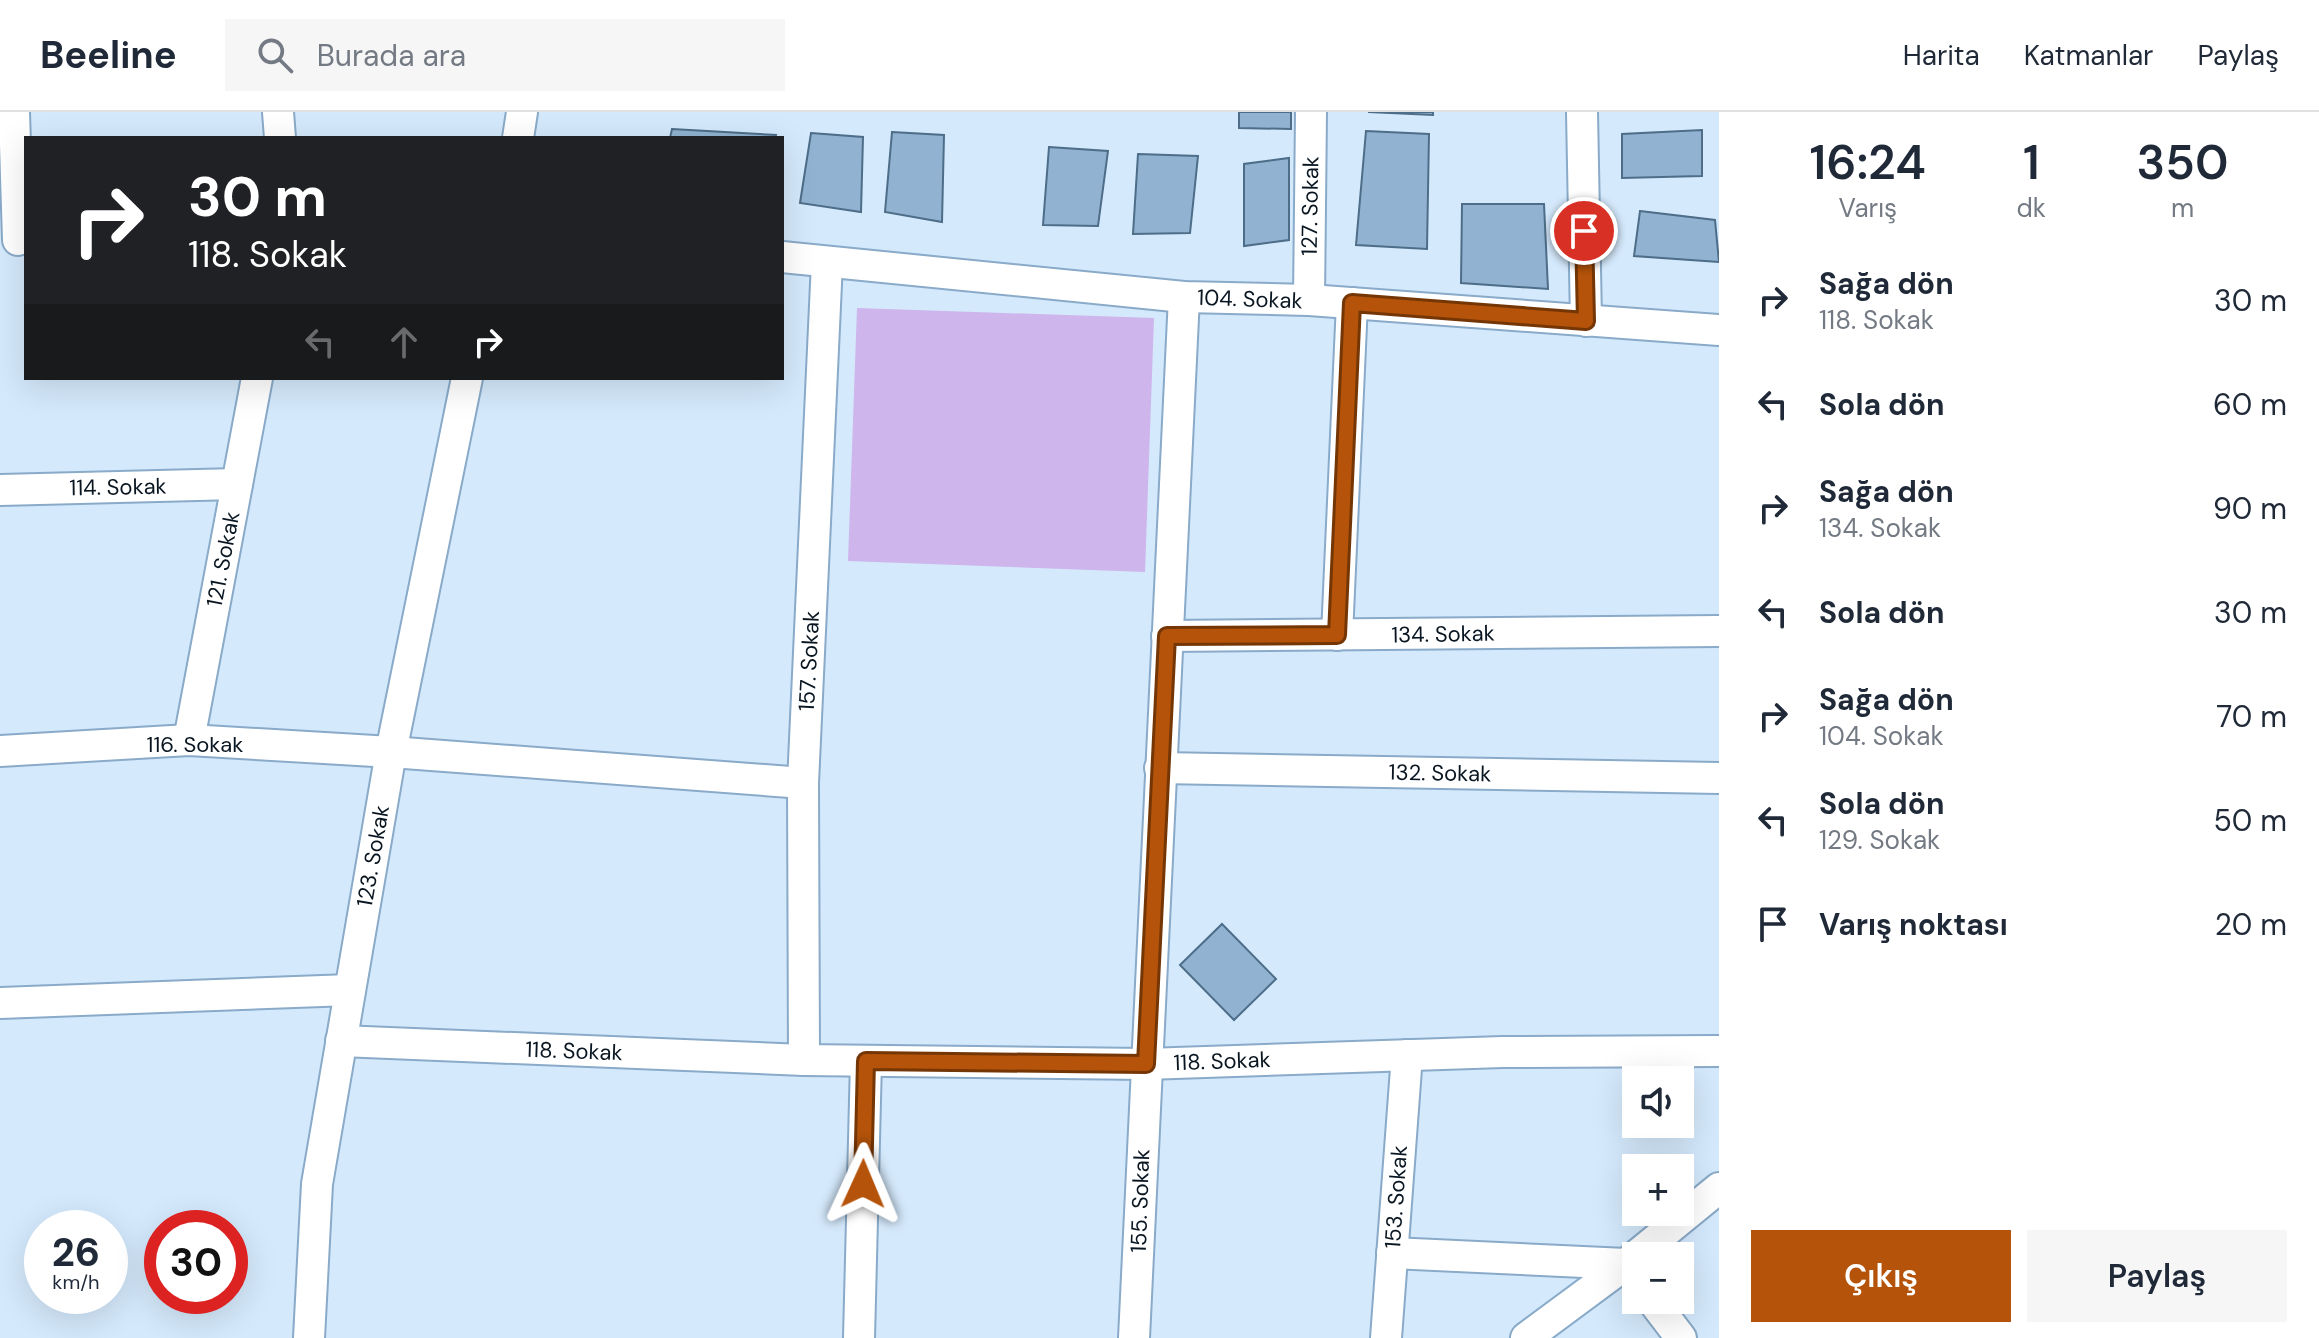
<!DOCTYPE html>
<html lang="tr">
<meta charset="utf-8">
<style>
body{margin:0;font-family:"DM Sans",sans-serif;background:#f6f6f7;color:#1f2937;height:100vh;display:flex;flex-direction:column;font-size:30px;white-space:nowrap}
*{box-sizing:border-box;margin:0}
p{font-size:26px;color:#747a83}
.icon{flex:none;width:44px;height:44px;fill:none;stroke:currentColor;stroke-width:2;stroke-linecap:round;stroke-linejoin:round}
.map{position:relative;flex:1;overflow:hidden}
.sheet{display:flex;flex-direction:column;background:#fff;width:600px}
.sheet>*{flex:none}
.guide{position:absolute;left:24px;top:24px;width:760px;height:244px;border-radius:0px;box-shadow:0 8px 32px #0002;background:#202124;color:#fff;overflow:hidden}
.fabs{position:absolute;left:1622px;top:954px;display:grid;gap:16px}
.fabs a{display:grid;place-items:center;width:72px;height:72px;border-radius:0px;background:#fff;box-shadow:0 8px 32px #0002;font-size:40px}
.speed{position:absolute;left:24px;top:1098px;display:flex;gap:16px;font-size:40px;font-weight:700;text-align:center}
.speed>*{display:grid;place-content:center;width:104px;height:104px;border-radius:50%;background:#fff;box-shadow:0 8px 32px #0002;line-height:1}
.speed small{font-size:20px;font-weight:400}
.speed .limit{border:12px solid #d22;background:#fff;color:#111}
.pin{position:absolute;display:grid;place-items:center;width:68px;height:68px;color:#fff;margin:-34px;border:4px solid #fff;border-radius:50%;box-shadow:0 2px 8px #0007}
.me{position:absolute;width:88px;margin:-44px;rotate:1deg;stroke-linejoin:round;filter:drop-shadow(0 0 6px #0008)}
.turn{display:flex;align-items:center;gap:28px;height:168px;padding:0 32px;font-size:36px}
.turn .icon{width:104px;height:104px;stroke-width:2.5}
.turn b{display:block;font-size:56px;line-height:68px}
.lanes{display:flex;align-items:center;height:76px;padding:0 32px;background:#0003;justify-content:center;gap:40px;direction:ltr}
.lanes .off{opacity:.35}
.eta{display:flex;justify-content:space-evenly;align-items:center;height:136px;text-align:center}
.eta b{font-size:48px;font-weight:600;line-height:56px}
.button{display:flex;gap:16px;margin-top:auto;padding:16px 32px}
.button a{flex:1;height:92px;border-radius:0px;background:#b45309;color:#fff;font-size:32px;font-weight:600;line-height:92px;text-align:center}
.button a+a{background:#f6f6f7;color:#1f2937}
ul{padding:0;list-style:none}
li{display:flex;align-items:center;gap:24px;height:104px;padding:0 32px}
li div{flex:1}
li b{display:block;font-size:30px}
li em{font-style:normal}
header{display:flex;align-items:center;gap:48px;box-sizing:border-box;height:112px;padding:0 40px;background:#fff;border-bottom:2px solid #e0e1e3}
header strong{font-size:38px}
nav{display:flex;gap:44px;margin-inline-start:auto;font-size:28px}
.search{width:560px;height:72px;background:#f6f6f7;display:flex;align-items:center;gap:20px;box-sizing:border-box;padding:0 28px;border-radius:0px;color:#747a83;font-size:30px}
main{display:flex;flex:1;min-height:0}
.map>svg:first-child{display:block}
</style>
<header>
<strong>Beeline</strong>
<div class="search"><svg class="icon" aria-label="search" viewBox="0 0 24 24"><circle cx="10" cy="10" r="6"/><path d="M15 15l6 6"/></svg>Burada ara</div>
<nav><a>Harita</a><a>Katmanlar</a><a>Paylaş</a></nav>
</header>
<main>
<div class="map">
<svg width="1719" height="1226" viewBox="0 0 1719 1226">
<rect width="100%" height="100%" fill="#d4e9fc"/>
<polygon fill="#ceb5eb" points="857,196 1154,206 1145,460 848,449"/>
<g fill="#91b3d1" stroke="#4d6d88" stroke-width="2">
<polygon points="1239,0 1291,0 1291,17 1239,16"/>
<polygon points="1368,0 1433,0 1433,3"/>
<polygon points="672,17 776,23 775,26 670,26"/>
<polygon points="1702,18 1702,64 1622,66 1622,22"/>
<polygon points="1366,19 1429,22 1427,137 1356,133"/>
<polygon points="892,20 944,23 942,110 885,100"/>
<polygon points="811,21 863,25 861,100 800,91"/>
<polygon points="1049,35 1108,39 1098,114 1043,113"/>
<polygon points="1138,42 1198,44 1190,121 1133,122"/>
<polygon points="1289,46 1289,128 1244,134 1244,52"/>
<polygon points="1462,92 1544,92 1548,177 1461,171"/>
<polygon points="1640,99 1715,108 1719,150 1634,144"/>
<polygon points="1222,812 1276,867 1234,908 1180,853"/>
</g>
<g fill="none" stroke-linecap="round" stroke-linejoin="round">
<g stroke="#89aac8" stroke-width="34">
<g id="street">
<polyline points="14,0 18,128"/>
<polyline points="278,0 280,26"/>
<polyline points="1582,0 1586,209"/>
<polyline points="518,26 522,0"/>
<polyline points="782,145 1184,185 1309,188 1719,218"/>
<polyline points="1309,188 1311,0"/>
<polyline points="0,378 237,372"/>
<polyline points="1337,523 1352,191"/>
<polyline points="1167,524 1719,519"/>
<polyline points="189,628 257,266"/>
<polyline points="0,639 189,628 391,640 803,671"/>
<polyline points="1160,656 1719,666"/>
<polyline points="0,891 350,878"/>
<polyline points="341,929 804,948 1146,952 1503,940 1719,939"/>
<polyline points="804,948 803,671 827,150"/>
<polyline points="1392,1141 1626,1152"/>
<polyline points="1652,1188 1681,1226"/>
<polyline points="309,1226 317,1072 391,640 467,266"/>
<polyline points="859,1226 866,949"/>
<polyline points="1134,1226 1184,185"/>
<polyline points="1386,1226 1407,943"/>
<polyline points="1526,1226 1626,1152 1719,1076"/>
</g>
</g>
<use href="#street" stroke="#fff" stroke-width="30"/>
</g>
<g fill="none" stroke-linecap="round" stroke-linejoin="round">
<g stroke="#753606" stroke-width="20">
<polyline id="route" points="863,1072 866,949 1146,952 1167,524 1337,523 1352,191 1586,209 1584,119"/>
</g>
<use href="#route" stroke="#b45309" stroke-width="14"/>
</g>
<g text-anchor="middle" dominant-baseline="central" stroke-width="6" stroke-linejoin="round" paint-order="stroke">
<g font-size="22" fill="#091621" stroke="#fff">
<text transform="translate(1310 94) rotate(-89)">127. Sokak</text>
<text transform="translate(1250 187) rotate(2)">104. Sokak</text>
<text transform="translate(118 375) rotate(-1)">114. Sokak</text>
<text transform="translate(223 447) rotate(-79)">121. Sokak</text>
<text transform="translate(1443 522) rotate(-1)">134. Sokak</text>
<text transform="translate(809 549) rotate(-87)">157. Sokak</text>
<text x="195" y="632">116. Sokak</text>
<text transform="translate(1440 661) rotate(1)">132. Sokak</text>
<text transform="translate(373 744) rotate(-80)">123. Sokak</text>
<text transform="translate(574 939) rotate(2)">118. Sokak</text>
<text transform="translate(1222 949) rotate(-2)">118. Sokak</text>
<text transform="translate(1396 1085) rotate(-86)">153. Sokak</text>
<text transform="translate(1140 1089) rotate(-88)">155. Sokak</text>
</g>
</g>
</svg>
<div class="fabs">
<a><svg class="icon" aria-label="sound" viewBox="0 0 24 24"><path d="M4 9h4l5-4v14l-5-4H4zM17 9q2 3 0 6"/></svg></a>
<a>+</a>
<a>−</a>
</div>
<div class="speed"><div>26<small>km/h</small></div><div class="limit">30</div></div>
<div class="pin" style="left:1584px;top:119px;background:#d93025"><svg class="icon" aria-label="arrive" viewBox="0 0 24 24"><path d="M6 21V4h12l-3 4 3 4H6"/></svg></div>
<svg class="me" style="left:863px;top:1072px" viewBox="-20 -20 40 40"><path d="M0-17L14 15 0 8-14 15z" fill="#b45309" stroke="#fff" stroke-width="4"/></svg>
<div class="guide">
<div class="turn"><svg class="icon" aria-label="right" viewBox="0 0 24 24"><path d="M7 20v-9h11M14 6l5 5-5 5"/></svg><div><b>30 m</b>118. Sokak</div></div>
<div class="lanes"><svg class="icon off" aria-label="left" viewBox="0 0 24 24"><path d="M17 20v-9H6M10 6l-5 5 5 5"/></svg><svg class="icon off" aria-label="ahead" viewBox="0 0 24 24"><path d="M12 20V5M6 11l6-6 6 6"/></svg><svg class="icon" aria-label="right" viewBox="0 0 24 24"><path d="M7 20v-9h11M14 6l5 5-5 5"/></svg></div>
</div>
</div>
<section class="sheet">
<div class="eta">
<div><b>16:24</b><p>Varış</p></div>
<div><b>1</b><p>dk</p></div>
<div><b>350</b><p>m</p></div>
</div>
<ul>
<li><svg class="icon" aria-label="right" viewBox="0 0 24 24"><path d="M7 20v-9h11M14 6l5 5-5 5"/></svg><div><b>Sağa dön</b><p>118. Sokak</p></div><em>30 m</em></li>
<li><svg class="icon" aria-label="left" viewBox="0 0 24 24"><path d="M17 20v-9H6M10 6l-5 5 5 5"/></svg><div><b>Sola dön</b></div><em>60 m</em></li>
<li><svg class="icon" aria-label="right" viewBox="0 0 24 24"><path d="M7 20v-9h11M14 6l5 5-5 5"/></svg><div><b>Sağa dön</b><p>134. Sokak</p></div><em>90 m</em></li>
<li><svg class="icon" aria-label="left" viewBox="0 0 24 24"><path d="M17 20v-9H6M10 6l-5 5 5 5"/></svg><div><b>Sola dön</b></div><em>30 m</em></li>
<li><svg class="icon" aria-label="right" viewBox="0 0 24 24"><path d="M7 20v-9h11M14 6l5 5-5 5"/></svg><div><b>Sağa dön</b><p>104. Sokak</p></div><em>70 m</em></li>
<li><svg class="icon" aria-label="left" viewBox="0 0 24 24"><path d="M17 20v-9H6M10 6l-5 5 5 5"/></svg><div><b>Sola dön</b><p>129. Sokak</p></div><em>50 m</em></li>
<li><svg class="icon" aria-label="arrive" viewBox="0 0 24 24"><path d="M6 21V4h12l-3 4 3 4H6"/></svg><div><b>Varış noktası</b></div><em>20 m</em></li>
</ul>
<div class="button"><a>Çıkış</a><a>Paylaş</a></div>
</section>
</main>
